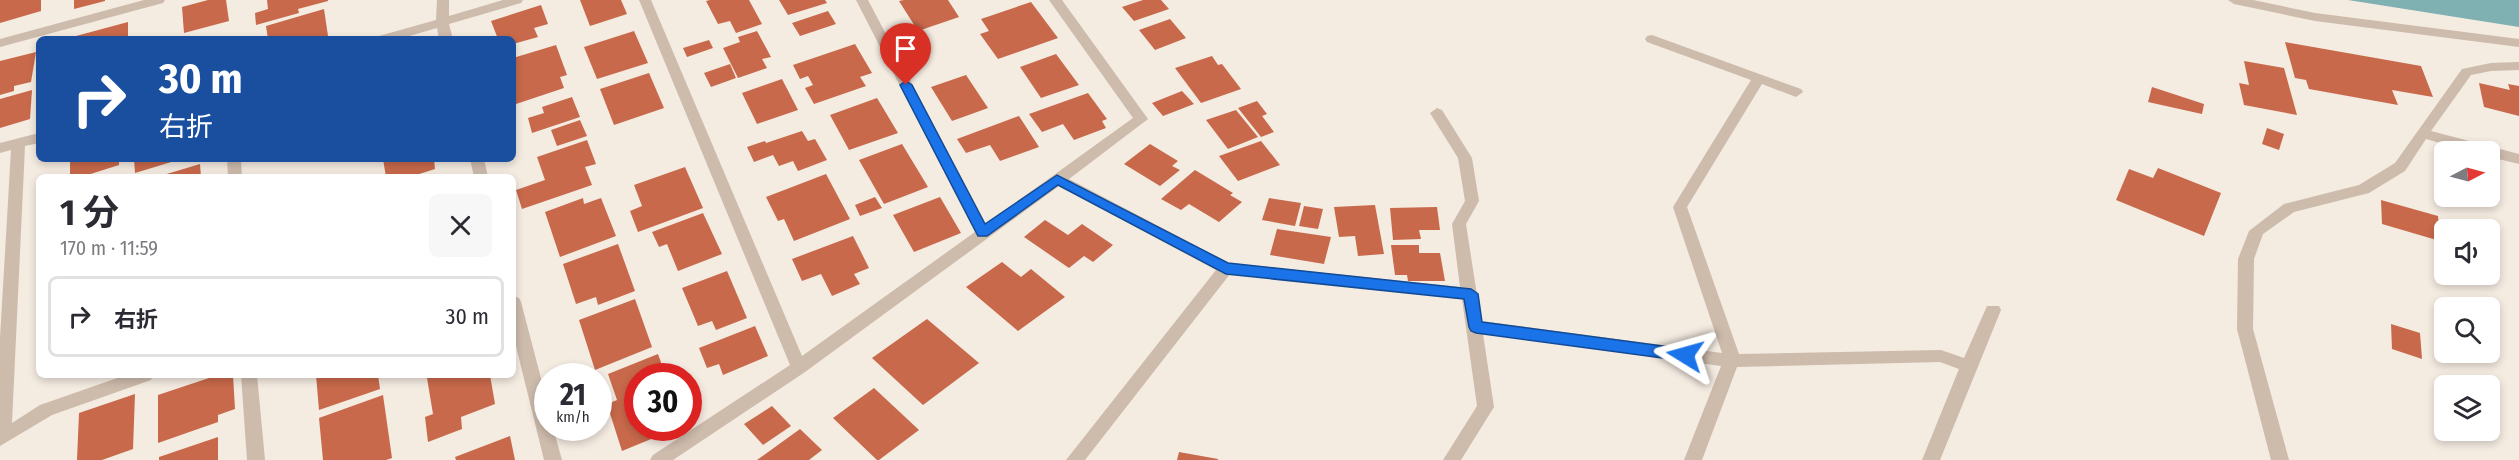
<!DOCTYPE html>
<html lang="ja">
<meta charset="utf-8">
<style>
body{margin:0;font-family:"Fira Sans Condensed","Noto Sans JP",sans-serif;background:#f7f7f7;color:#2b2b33;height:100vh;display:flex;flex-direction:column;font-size:22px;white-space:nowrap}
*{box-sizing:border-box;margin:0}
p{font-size:20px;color:#7c7c81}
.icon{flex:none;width:33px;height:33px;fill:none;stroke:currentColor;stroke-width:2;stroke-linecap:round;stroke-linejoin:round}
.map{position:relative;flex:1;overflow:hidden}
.sheet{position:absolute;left:36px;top:174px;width:480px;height:204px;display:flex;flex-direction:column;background:#fff;border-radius:9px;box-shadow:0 3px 9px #0003}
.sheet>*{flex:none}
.banner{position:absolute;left:36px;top:36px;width:480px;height:126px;border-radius:9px;box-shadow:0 3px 9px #0003;background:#1a4fa0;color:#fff;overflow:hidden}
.needle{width:39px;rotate:84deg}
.buttons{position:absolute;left:2434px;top:141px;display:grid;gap:12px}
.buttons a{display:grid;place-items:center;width:66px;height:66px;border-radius:9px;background:#fff;box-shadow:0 3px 9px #0003;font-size:30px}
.speed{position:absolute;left:534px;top:363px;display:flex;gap:12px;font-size:30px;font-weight:700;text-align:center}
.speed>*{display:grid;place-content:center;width:78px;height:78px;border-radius:50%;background:#fff;box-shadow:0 3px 9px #0003;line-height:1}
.speed small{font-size:15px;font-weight:400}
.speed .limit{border:9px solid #d22;background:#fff;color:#111}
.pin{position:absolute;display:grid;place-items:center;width:51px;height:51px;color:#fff;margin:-62px -26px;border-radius:50% 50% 50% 0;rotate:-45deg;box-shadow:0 0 6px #0007}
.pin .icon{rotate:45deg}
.me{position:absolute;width:66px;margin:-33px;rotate:278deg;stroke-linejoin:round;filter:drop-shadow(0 0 4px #0008)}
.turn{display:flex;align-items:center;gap:21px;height:126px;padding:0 24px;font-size:27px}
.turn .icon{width:78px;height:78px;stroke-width:2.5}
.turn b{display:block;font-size:42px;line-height:51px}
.round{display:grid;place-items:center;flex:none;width:63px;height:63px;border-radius:9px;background:#f7f7f7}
.head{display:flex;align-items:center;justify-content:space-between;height:102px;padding:0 24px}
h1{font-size:36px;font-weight:700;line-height:45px}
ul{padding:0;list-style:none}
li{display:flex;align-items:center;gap:18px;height:81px;margin:0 12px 9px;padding:0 12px;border:3px solid #e1e1e2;border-radius:9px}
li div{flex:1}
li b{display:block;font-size:22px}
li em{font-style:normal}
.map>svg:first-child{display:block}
</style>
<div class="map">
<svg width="2519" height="460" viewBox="0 0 2519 460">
<rect width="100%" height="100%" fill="#f4ebe1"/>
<polygon fill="#7fb0b2" points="2348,0 2519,0 2519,27"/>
<g fill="#c8694b">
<polygon points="0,0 41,0 41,11 0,23"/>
<polygon points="74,0 105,0 105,1 74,9"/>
<polygon points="208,0 226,0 229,21 184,33 182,7"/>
<polygon points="267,0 328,0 328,1 298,9 299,13 256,25 255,13 268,9"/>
<polygon points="580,0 621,0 627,14 590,26"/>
<polygon points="710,0 749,0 762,24 736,33 730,21 718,24 706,1"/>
<polygon points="779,0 825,0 827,3 788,15"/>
<polygon points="904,0 948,0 959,17 918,31 899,1"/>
<polygon points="1143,0 1161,0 1169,9 1134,21 1122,7"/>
<polygon points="1031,2 1058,38 998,59 980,34 989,31 981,19"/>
<polygon points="541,5 548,24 534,28 538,37 513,44 513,39 498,39 491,21"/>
<polygon points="324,9 328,36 318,39 268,39 266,26"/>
<polygon points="828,11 836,24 800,36 792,23"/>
<polygon points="1170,19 1186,38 1155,50 1139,30"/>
<polygon points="128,22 128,39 76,39 76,36"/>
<polygon points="634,31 648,63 597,79 584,47"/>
<polygon points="757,31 771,57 762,59 767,68 738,78 723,48 740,42 738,37"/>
<polygon points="709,40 713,48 687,57 683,48"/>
<polygon points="2285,42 2421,66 2433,97 2392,90 2398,105 2309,89 2306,80 2295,78"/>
<polygon points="855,44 872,73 860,77 866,86 814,104 805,88 813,85 808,76 800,79 793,65"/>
<polygon points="556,45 567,75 560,77 564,88 513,105 513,58"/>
<polygon points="36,52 31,82 14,86 14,91 0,95 0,61"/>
<polygon points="1056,54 1079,85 1041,98 1020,67"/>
<polygon points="1212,56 1218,65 1222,64 1241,89 1201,103 1175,68"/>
<polygon points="2244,61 2284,68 2297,115 2244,105 2239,83 2249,85"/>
<polygon points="730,64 736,78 711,87 704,73"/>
<polygon points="649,73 664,108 614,125 600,89"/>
<polygon points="966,75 988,108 952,121 931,87"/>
<polygon points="782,79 798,110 757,124 742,93"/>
<polygon points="2479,83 2510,90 2508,84 2519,86 2519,116 2484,107"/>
<polygon points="2152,87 2204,104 2202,114 2148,102"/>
<polygon points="32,90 30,119 0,128 0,99"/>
<polygon points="1182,91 1194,104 1163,116 1152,103"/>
<polygon points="1088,93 1107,119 1102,121 1106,128 1074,140 1063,124 1042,132 1029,114"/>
<polygon points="572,97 580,117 532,133 528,118 544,113 542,107"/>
<polygon points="877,98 898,133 849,150 830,115"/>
<polygon points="1257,101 1267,114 1262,116 1274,132 1261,137 1238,108"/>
<polygon points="1236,110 1258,137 1228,149 1206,120"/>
<polygon points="1019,116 1039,147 1000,161 990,145 966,153 957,139"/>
<polygon points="580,120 587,136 557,146 551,130"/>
<polygon points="2267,128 2284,134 2279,150 2262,144"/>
<polygon points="802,131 808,141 815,139 827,160 798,171 793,161 779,166 773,155 754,162 747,147 765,141 766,143"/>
<polygon points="587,140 596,164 585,167 592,185 522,209 516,190 545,180 537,157"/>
<polygon points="1261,141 1280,165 1238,181 1219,156"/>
<polygon points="902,144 928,187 884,204 859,160"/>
<polygon points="1150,144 1178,161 1172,166 1180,170 1160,186 1124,164"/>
<polygon points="81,159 119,159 119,165 81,177 70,177 70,162"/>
<polygon points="134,159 178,159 178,160 135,173"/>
<polygon points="383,159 434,159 435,169 416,175 416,177 386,177"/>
<polygon points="200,164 201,177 160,177 160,176"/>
<polygon points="685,167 703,208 638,232 630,211 642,206 634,185"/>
<polygon points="2158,168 2221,193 2204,236 2116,200 2129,169 2153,178"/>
<polygon points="1195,170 1233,193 1230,195 1242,202 1219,222 1189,204 1181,210 1161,199"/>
<polygon points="826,174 850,219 794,241 784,219 778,221 766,197"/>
<polygon points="875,197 882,208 860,216 855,205"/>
<polygon points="940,197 961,233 914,252 893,215"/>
<polygon points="583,198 584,204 601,198 616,236 560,257 545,212"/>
<polygon points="1269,198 1301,203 1295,226 1262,220"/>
<polygon points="2381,200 2438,216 2440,241 2382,224"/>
<polygon points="1375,205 1384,254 1358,256 1355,236 1339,237 1334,207"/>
<polygon points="1304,206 1323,209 1318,229 1299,226"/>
<polygon points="1437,207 1440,230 1419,230 1421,239 1393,240 1390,208"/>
<polygon points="703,213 722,254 678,271 667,244 659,247 652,232"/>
<polygon points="1045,220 1068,235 1082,224 1113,245 1093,262 1084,256 1069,268 1024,237"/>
<polygon points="1277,229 1331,237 1324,264 1270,255"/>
<polygon points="853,236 869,268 854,274 860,284 832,296 821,274 802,281 792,259"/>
<polygon points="618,244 635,291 598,305 596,297 576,304 563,264"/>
<polygon points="1391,245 1419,245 1419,253 1440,253 1445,281 1408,281 1407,275 1395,275"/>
<polygon points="1002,262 1021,277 1031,269 1065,297 1018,331 966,287"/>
<polygon points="727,271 747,318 716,330 712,321 698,326 682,288"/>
<polygon points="635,299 652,347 595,370 579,320"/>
<polygon points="927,319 979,363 923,405 872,358"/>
<polygon points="2391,324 2420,333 2422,359 2392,349"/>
<polygon points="755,326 768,356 723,375 719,364 707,368 699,348"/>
<polygon points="658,354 666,376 638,376 638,428 678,428 622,451 607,404 617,400 608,374"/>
<polygon points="218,375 233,375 235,409 218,415 218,422 158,443 158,395"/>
<polygon points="316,375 378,375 380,389 319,410"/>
<polygon points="435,375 490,375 495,404 461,417 462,429 428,442 425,417 433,414 427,378"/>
<polygon points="874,388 919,430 879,460 877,460 833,418"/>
<polygon points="135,394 133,449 102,460 77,460 79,413"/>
<polygon points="383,395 392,458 386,460 323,460 319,418"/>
<polygon points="772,406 791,426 763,445 744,424"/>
<polygon points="800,429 822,450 809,460 757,460"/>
<polygon points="510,436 515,460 456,460 455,457"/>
<polygon points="218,437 218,460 159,460 159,457"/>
<polygon points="1179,452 1218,459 1218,460 1177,460"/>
</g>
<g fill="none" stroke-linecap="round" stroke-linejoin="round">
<g fill="#cdbbac" fill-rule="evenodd">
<polygon points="144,0 165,0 163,3 0,47 0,39"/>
<polygon points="437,0 449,0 449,16 503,0 523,0 521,3 449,24 453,39 439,39 437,28 399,39 377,39 379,36 436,20"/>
<polygon points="639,0 651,0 802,356 975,232 856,0 868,0 986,224 1133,118 1049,0 1062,0 1148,119 1069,179 1229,263 1460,287 1452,224 1465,201 1458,158 1430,113 1437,108 1442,110 1472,158 1479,201 1466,224 1481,321 1722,353 1673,207 1751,80 1647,42 1645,39 1647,36 1652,35 1801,89 1803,92 1796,97 1762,84 1687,207 1739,354 1941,350 1964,358 1987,306 1999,306 2001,310 1940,460 1922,460 1959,369 1940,362 1737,367 1702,460 1684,460 1721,366 1483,334 1494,407 1461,460 1443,460 1477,406 1462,299 1230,274 1085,460 1066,460 1216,270 1059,186 805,372 673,460 650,460 653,455 790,365"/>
<polygon points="2228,0 2253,0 2315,13 2519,39 2519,47 2315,21 2234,4"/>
<polygon points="2519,62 2519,70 2491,71 2471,75 2431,131 2519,154 2519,164 2490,157 2490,152 2471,152 2426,139 2405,171 2369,193 2294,212 2263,234 2254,259 2253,329 2289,460 2271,460 2237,329 2238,259 2249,231 2284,204 2359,185 2395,163 2462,69 2491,63"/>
<polygon points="39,133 39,143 25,146 12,423 40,405 126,375 153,375 151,380 52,415 0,446 0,338 11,150 0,153 0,143"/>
<polygon points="227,159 241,159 242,177 228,177"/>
<polygon points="470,159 484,159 488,177 474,177"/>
<polygon points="513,296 519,298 521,302 548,405 548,428 553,428 562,460 544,460 513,334"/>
<polygon points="241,375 257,375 265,460 247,460"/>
</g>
</g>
<polygon fill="#1a73e8" stroke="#114b97" stroke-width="1.5" points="906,81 912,85 985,224 1057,175 1228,263 1471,289 1478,294 1482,322 1685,349 1690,351 1692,355 1690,359 1685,361 1476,333 1471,331 1469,327 1464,299 1226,274 1058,185 987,236 978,236 900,85"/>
</svg>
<div class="buttons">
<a><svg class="needle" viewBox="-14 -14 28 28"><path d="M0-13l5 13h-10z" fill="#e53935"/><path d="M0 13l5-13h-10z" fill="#7c7c81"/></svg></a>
<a><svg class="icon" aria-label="sound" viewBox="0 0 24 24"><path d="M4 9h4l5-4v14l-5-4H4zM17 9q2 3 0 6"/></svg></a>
<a><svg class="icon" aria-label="search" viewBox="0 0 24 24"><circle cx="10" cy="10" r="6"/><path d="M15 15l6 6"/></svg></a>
<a><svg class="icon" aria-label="layers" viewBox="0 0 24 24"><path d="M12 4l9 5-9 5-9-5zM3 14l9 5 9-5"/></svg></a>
</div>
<div class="speed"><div>21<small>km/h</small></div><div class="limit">30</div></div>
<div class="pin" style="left:906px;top:85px;background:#d93025"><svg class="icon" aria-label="arrive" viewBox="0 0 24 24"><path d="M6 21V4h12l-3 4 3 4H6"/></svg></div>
<svg class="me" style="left:1685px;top:355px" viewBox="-20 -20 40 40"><path d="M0-17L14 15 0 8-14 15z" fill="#1a73e8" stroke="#fff" stroke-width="4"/></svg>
<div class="banner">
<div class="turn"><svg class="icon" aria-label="right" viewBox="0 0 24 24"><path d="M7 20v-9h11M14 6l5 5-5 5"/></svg><div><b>30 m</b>右折</div></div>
</div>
<section class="sheet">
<div class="head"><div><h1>1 分</h1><p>170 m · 11:59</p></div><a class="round"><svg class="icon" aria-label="close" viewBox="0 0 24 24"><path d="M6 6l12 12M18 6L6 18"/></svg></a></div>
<ul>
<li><svg class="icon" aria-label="right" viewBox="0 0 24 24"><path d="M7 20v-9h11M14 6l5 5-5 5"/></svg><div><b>右折</b></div><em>30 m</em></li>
</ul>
</section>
</div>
